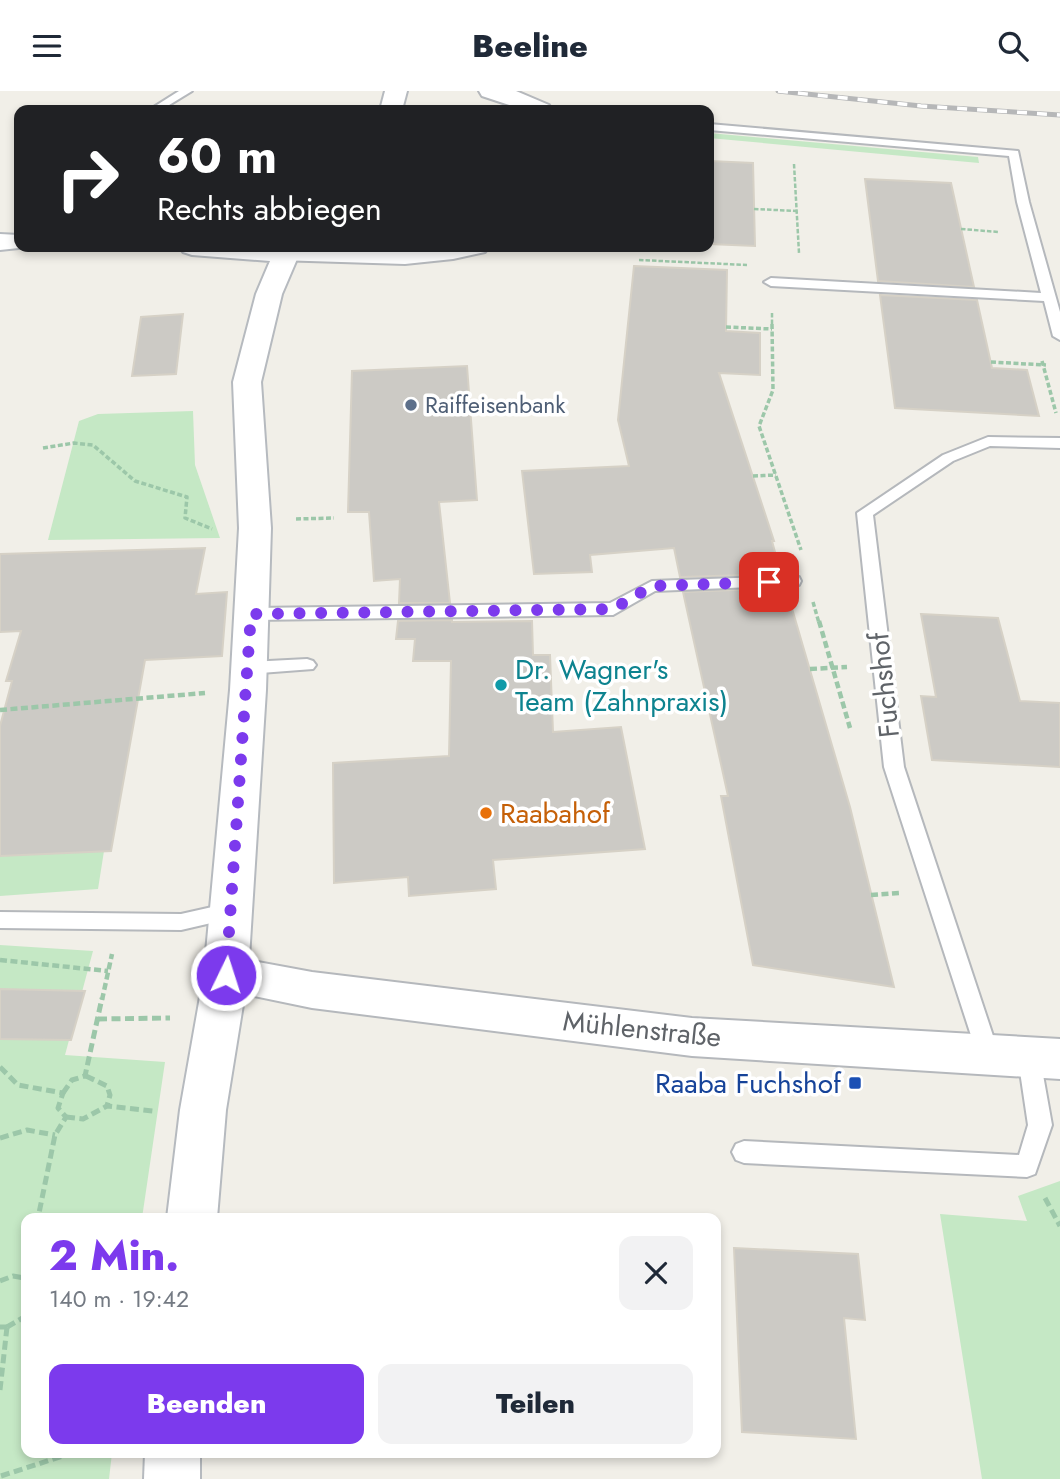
<!DOCTYPE html>
<html lang="de">
<meta charset="utf-8">
<style>
body{margin:0;font-family:Jost,sans-serif;background:#f2f2f3;color:#1f2937;height:100vh;display:flex;flex-direction:column;font-size:26px;white-space:nowrap}
*{box-sizing:border-box;margin:0}
p{font-size:23px;color:#747a83}
.icon{flex:none;width:38px;height:38px;fill:none;stroke:currentColor;stroke-width:2;stroke-linecap:round;stroke-linejoin:round}
.map{position:relative;flex:1;overflow:hidden}
.side{position:absolute;left:21px;top:1122px;width:700px;height:245px;display:flex;flex-direction:column;background:#fff;border-radius:14px;box-shadow:0 4px 10px #0003}
.side>*{flex:none}
.banner{position:absolute;left:14px;top:14px;width:700px;height:147px;border-radius:14px;box-shadow:0 4px 10px #0003;background:#202124;color:#fff;overflow:hidden}
.pin{position:absolute;display:grid;place-items:center;width:60px;height:60px;color:#fff;margin:-30px;border-radius:14px;box-shadow:0 4px 10px #0006}
.me{position:absolute;width:77px;margin:-38px;rotate:4deg;stroke-linejoin:round;filter:drop-shadow(0 0 5px #0008)}
.turn{display:flex;align-items:center;gap:24px;height:147px;padding:0 28px;font-size:32px}
.turn .icon{width:91px;height:91px;stroke-width:2.5}
.turn b{display:block;font-size:49px;line-height:60px}
.round{display:grid;place-items:center;flex:none;width:74px;height:74px;border-radius:14px;background:#f2f2f3}
.summary{display:flex;align-items:center;justify-content:space-between;height:119px;padding:0 28px}
h1{font-size:42px;font-weight:800;line-height:52px;color:#7c3aed}
.primary-button{display:flex;gap:14px;margin-top:auto;padding:14px 28px}
.primary-button a{flex:1;height:80px;border-radius:14px;background:#7c3aed;color:#fff;font-size:28px;font-weight:800;line-height:80px;text-align:center}
.primary-button a+a{background:#f2f2f3;color:#1f2937}
header{display:flex;justify-content:space-between;align-items:center;height:91px;padding:0 28px;background:#fff;font-size:32px;font-weight:800}
.map>svg:first-child{display:block}
</style>
<header><svg class="icon" aria-label="menu" viewBox="0 0 24 24"><path d="M4 6h16M4 12h16M4 18h16"/></svg>Beeline<svg class="icon" aria-label="search" viewBox="0 0 24 24"><circle cx="10" cy="10" r="6"/><path d="M15 15l6 6"/></svg></header>
<div class="map">
<svg width="1060" height="1388" viewBox="0 0 1060 1388">
<rect width="100%" height="100%" fill="#f1efe8"/>
<g fill="#c5e8c5">
<polygon points="709,42 978,66 979,72 709,47"/>
<polygon points="193,320 195,374 220,447 48,449 79,330 98,323"/>
<polygon points="104,760 98,798 0,805 0,765"/>
<polygon points="0,854 93,860 65,964 165,971 142,1127 26,1127 26,1362 112,1362 109,1388 0,1388"/>
<polygon points="1060,1090 1060,1388 982,1388 940,1123 1027,1130 1018,1105"/>
</g>
<g fill="#cccac5" stroke="#d6d1c6" stroke-width="2">
<polygon points="709,70 753,72 755,155 709,153"/>
<polygon points="865,88 951,92 974,196 878,190"/>
<polygon points="634,175 727,179 726,240 760,242 760,284 719,282 774,450 772,450 781,483 680,486 674,457 590,464 592,481 534,483 522,380 629,375 618,329"/>
<polygon points="880,204 977,209 992,277 1027,279 1039,325 895,317"/>
<polygon points="183,223 176,283 132,285 141,226"/>
<polygon points="467,275 477,409 439,411 450,512 399,512 400,488 374,490 369,421 348,421 352,280"/>
<polygon points="205,457 196,503 227,501 222,565 145,569 111,760 0,765 0,635 12,590 6,590 21,540 0,541 0,463"/>
<polygon points="786,497 850,716 894,896 753,874 721,705 728,705 683,501"/>
<polygon points="921,523 998,527 1020,610 1060,612 1060,676 932,669 921,605 936,606"/>
<polygon points="452,529 452,531 532,530 533,564 550,564 553,641 621,636 645,758 493,769 496,798 409,805 408,786 334,792 333,672 449,665 451,570 413,570 415,548 396,548 398,530"/>
<polygon points="0,898 85,900 71,949 0,948"/>
<polygon points="734,1157 858,1163 865,1229 844,1227 856,1348 742,1341"/>
</g>
<g fill="none" stroke-linecap="round" stroke-linejoin="round">
<g stroke="#b5b8bc" stroke-width="4">
<g id="service">
<polygon points="179,0 192,0 161,19 149,19"/>
<polygon points="709,33 1018,60 1029,111 1060,221 1060,249 1053,245 1044,210 771,195 764,191 771,187 1041,202 1017,111 1009,65 709,39"/>
<polygon points="988,346 1060,347 1060,357 990,355 953,370 873,424 904,676 1000,966 997,973 989,976 981,973 978,966 884,676 857,422 943,364"/>
<polygon points="793,485 799,486 801,490 799,494 655,500 613,524 251,529 242,523 251,517 610,512 652,490"/>
<polygon points="307,568 313,570 316,574 313,578 249,583 240,577 249,571"/>
<polygon points="230,812 237,814 240,820 237,826 181,839 0,837 0,821 181,823"/>
<polygon points="1029,957 1037,960 1040,967 1052,1034 1035,1083 1027,1086 744,1072 736,1069 732,1061 736,1053 744,1050 1019,1064 1028,1034 1018,967 1021,960"/>
</g>
</g>
<g stroke="#b5b8bc" stroke-width="4">
<g id="tertiary">
<polygon points="479,0 516,0 549,14 552,19 524,19 482,5"/>
<polygon points="286,156 381,158 489,156 485,161 453,168 405,173 277,169 273,164 277,159"/>
<polygon points="226,865 312,881 692,927 1060,948 1060,988 692,965 312,917 211,896 204,883 211,870"/>
</g>
</g>
<g stroke="#b6babf" stroke-width="4">
<g id="secondary">
<polygon points="385,0 407,0 402,19 380,19"/>
<polygon points="0,143 19,144 19,156 28,156 0,159"/>
<polygon points="180,156 309,156 297,168 282,203 261,291 271,437 266,599 248,883 226,1019 217,1127 167,1127 180,1019 204,883 230,599 239,437 233,291 256,203 270,170 192,164 183,161"/>
<polygon points="145,1362 200,1362 200,1388 144,1388"/>
</g>
</g>
<g stroke="#9cc7a9" stroke-width="2.5" stroke-dasharray="4.5 2" stroke-linecap="butt">
<polyline points="794,73 799,162"/>
<polyline points="754,118 797,120"/>
<polyline points="961,138 999,141"/>
<polyline points="639,169 747,174"/>
<polyline points="772,222 772,235"/>
</g>
<g stroke="#9cc7a9" stroke-width="3.5" stroke-dasharray="5 2.5" stroke-linecap="butt">
<polyline points="772,233 773,299 759,335 801,459"/>
<polyline points="726,236 772,238"/>
<polyline points="1042,270 1056,322"/>
<polyline points="991,271 1046,274"/>
<polyline points="43,357 74,352 93,354 135,390 187,406 185,427 212,438"/>
<polyline points="753,385 776,384"/>
<polyline points="296,428 334,427"/>
<polyline points="813,511 819,532"/>
</g>
<g stroke="#9cc7a9" stroke-width="4.5" stroke-dasharray="7 3.5" stroke-linecap="butt">
<polyline points="819,530 850,637"/>
<polyline points="810,578 847,576"/>
<polyline points="0,619 205,602"/>
<polyline points="871,804 899,802"/>
<polyline points="0,869 108,880"/>
<polyline points="102,909 112,863"/>
</g>
<g stroke="#9cc7a9" stroke-width="5" stroke-dasharray="9 4.5" stroke-linecap="butt">
<polyline points="98,928 170,927"/>
<polyline points="0,976 18,994 63,1002 58,1017 66,1026 55,1044 38,1127"/>
<polyline points="86,985 107,995 110,1004 107,1015"/>
<polyline points="63,1002 72,989 85,985 102,907"/>
<polyline points="66,1026 83,1028 107,1015 153,1020"/>
<polyline points="0,1047 27,1039 55,1044"/>
<polyline points="1045,1107 1060,1135"/>
<polyline points="0,1190 13,1185 25,1187"/>
<polyline points="0,1236 7,1236"/>
<polyline points="7,1236 26,1225"/>
<polyline points="0,1299 7,1236"/>
<polyline points="1,1385 72,1362"/>
</g>
<use href="#service" fill="#fff" fill-rule="evenodd"/>
<use href="#tertiary" fill="#fff" fill-rule="evenodd"/>
<use href="#secondary" fill="#fff" fill-rule="evenodd"/>
<g stroke="#b6b7b8" stroke-width="5">
<polyline id="rail" points="778,0 921,15 1060,24"/>
</g>
<use href="#rail" stroke="#fff" stroke-width="3.5" stroke-dasharray="10" stroke-linecap="butt"/>
</g>
<g fill="none" stroke-linecap="round" stroke-linejoin="round">
<polyline stroke="#7c3aed" stroke-width="12" stroke-dasharray="0 21.6" points="226,884 251,523 613,518 652,495 769,491"/>
</g>
<circle fill="#5c6f8a" stroke="#fff" stroke-width="2.5" cx="411" cy="314" r="7"/>
<circle fill="#0f9aa8" stroke="#fff" stroke-width="2.5" cx="501" cy="594" r="7"/>
<circle fill="#e8710a" stroke="#fff" stroke-width="2.5" cx="486" cy="722" r="7"/>
<rect fill="#1a4fb4" stroke="#fff" stroke-width="2.5" x="848" y="985" width="14" height="14" rx="3.5"/>
<g text-anchor="middle" dominant-baseline="central" stroke-width="7" stroke-linejoin="round" paint-order="stroke">
<g font-size="23" fill="#4e5e75" stroke="#fff" text-anchor="start">
<text x="425" y="314">Raiffeisenbank</text>
</g>
<g font-size="28" fill="#0d838f" stroke="#fff" text-anchor="start">
<text x="515" y="578">Dr. Wagner's<tspan x="515" dy="32">Team (Zahnpraxis)</tspan></text>
</g>
<g font-size="28" fill="#5f6368" stroke="#fff">
<text transform="translate(884 594) rotate(-96)">Fuchshof</text>
<text transform="translate(642 938) rotate(6)">Mühlenstraße</text>
</g>
<g font-size="28" fill="#c56008" stroke="#fff" text-anchor="start">
<text x="500" y="722">Raabahof</text>
</g>
<g font-size="28" fill="#164399" stroke="#fff" text-anchor="end">
<text x="841" y="992">Raaba Fuchshof</text>
</g>
</g>
</svg>
<div class="pin" style="left:769px;top:491px;background:#d93025"><svg class="icon" aria-label="arrive" viewBox="0 0 24 24"><path d="M6 21V4h12l-3 4 3 4H6"/></svg></div>
<svg class="me" style="left:226px;top:884px" viewBox="-20 -20 40 40"><circle r="17" fill="#7c3aed" stroke="#fff" stroke-width="3"/><path d="M0-11L8 9 0 5-8 9z" fill="#fff"/></svg>
<div class="banner">
<div class="turn"><svg class="icon" aria-label="right" viewBox="0 0 24 24"><path d="M7 20v-9h11M14 6l5 5-5 5"/></svg><div><b>60 m</b>Rechts abbiegen</div></div>
</div>
<section class="side">
<div class="summary"><div><h1>2 Min.</h1><p>140 m · 19:42</p></div><a class="round"><svg class="icon" aria-label="close" viewBox="0 0 24 24"><path d="M6 6l12 12M18 6L6 18"/></svg></a></div>
<div class="primary-button"><a>Beenden</a><a>Teilen</a></div>
</section>
</div>
